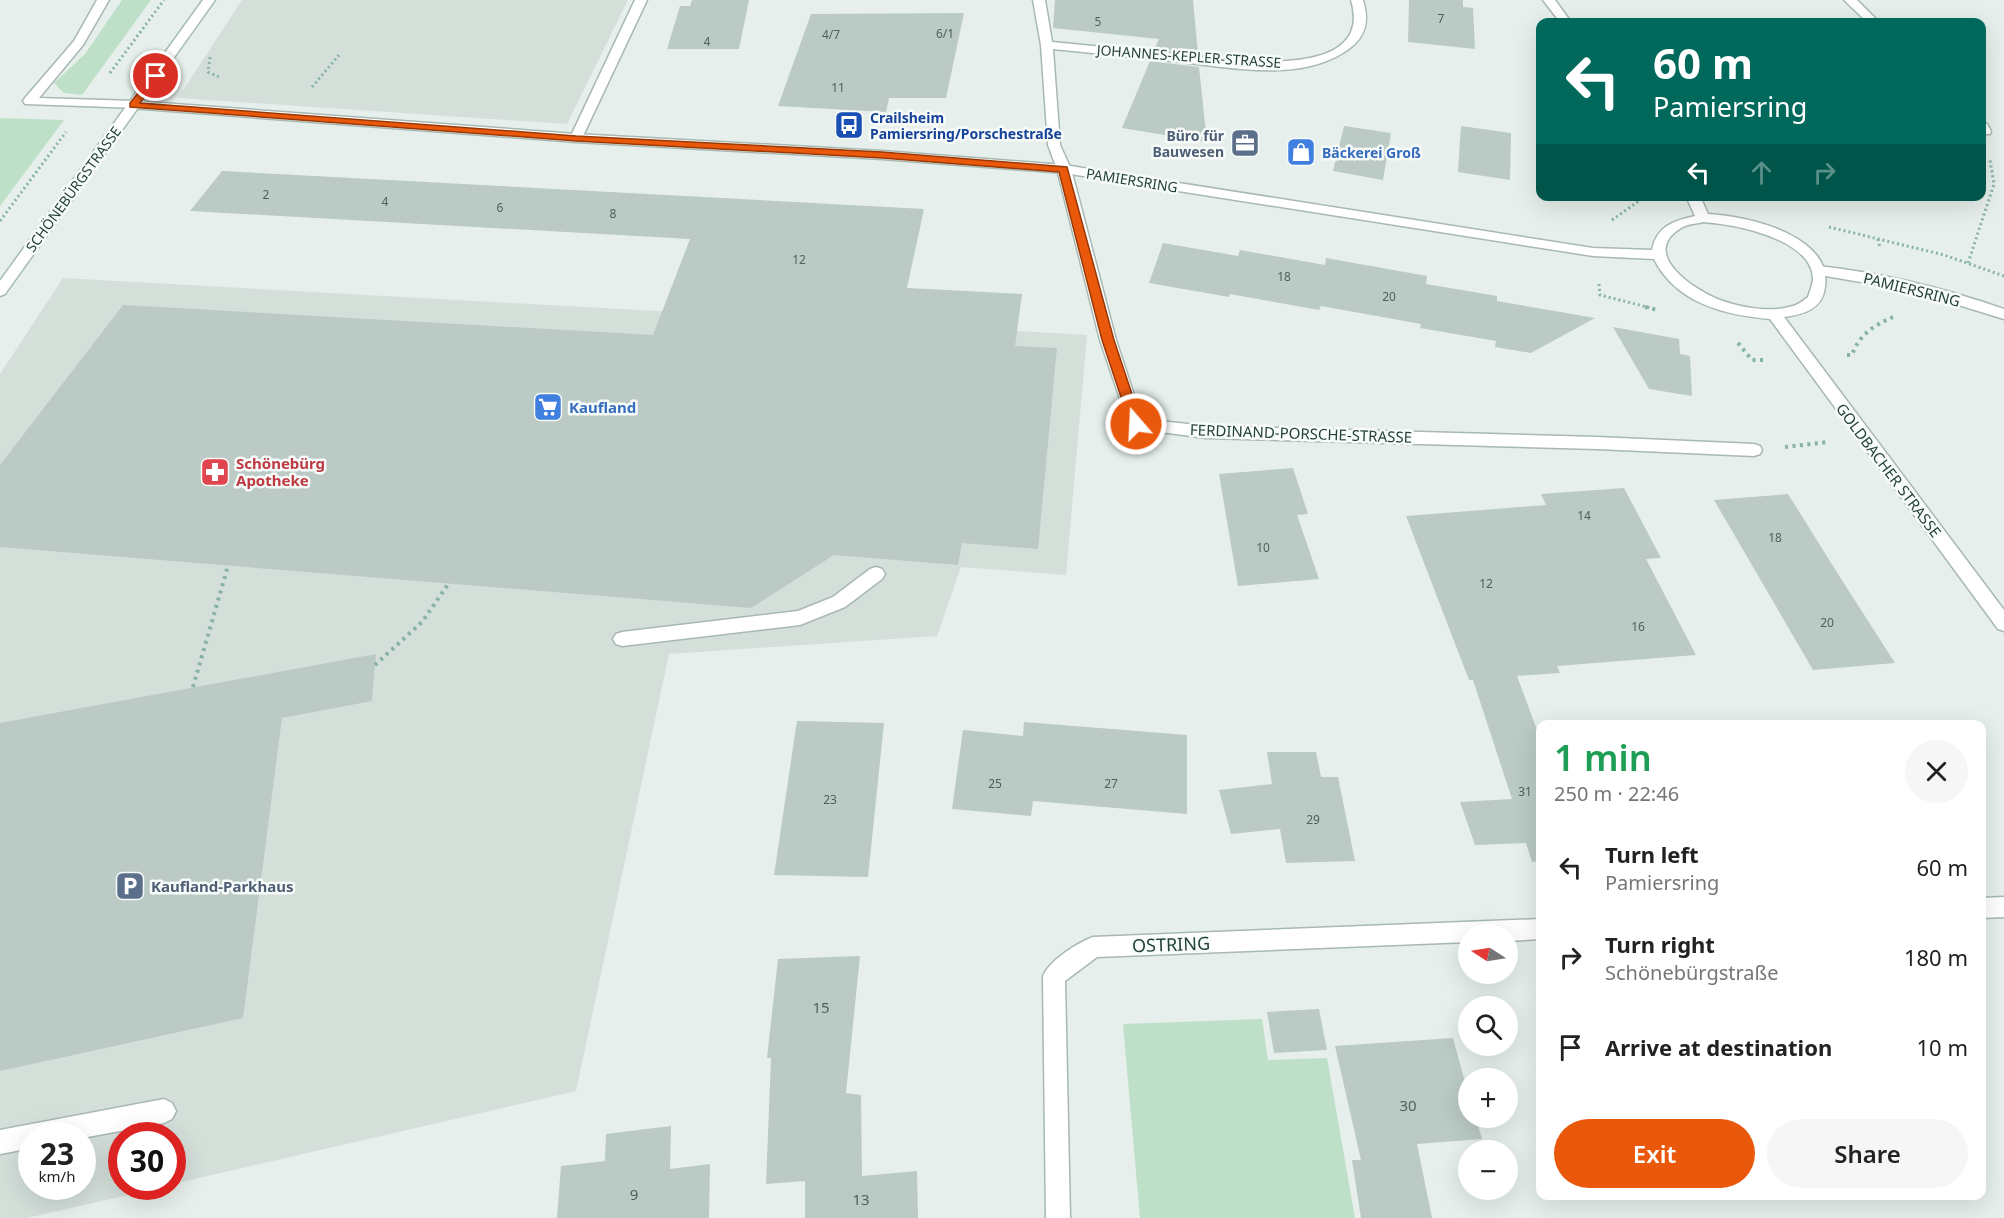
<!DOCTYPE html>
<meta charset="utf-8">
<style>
body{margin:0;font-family:"Noto Sans",sans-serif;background:#f6f6f6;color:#222;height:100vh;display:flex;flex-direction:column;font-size:22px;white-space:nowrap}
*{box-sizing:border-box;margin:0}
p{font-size:20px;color:#767676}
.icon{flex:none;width:33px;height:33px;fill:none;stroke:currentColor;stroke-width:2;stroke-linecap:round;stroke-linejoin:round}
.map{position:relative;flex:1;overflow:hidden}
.side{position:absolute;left:1536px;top:720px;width:450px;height:480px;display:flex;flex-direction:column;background:#fff;border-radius:12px;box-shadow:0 6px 24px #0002}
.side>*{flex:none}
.guide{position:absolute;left:1536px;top:18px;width:450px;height:183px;border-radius:12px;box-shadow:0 6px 24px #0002;background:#00695c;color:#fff;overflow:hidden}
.needle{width:39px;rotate:282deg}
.tools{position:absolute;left:1458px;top:924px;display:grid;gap:12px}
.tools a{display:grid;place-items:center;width:60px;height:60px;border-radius:50%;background:#fff;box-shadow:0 6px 24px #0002;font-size:30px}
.speed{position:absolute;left:18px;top:1122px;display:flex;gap:12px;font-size:30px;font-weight:700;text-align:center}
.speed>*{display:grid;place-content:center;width:78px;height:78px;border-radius:50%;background:#fff;box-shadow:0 6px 24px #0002;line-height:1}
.speed small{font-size:15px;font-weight:400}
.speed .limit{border:9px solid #d22;background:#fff;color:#111}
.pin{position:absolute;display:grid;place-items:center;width:51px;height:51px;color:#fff;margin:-26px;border:3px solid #fff;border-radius:50%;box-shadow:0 2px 6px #0007}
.me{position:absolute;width:66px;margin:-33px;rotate:341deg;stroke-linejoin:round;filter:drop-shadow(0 0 4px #0008)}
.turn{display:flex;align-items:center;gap:21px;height:126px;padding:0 18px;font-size:27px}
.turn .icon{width:78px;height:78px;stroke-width:2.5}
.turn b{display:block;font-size:42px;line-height:51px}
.lanes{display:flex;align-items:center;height:57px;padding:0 18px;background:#0003;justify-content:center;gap:30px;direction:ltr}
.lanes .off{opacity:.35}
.round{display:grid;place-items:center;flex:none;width:63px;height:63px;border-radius:32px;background:#f6f6f6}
.headline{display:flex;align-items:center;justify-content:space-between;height:102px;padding:0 18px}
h1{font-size:36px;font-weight:600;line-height:45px;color:#1e9e55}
.action{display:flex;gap:12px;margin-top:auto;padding:12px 18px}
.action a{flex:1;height:69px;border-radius:36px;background:#ea580c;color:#fff;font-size:24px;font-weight:600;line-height:69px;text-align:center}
.action a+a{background:#f6f6f6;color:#222}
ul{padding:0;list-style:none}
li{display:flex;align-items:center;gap:18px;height:90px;padding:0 18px}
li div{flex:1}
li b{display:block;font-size:22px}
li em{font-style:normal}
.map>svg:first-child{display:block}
</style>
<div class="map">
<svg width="2004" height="1218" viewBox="0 0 2004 1218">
<rect width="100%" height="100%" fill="#e6efeb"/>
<g fill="#d4dfda" fill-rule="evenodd">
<polygon points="242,0 628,0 567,124 178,98"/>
<path d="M63 278 1087 335 1066 575 961 567 937 636 669 654 576 1091 173 1184 172 1136H122V1186L163 1187 27 1218H0V374ZM32 1136H82V1186H32Z"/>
</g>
<g fill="#bfe0c8">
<polygon points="122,0 151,0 82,95 64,93 54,83 85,54"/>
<polygon points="1,118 64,120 0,206 0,119"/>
<polygon points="1262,1019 1268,1060 1327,1058 1355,1218 1140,1218 1123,1024"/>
</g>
<g fill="#bbcac4">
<polygon points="692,0 749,0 739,49 667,49 680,6 690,6"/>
<polygon points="1055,0 1193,0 1198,54 1154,50 1159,39 1053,28"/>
<polygon points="1409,0 1463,0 1463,7 1473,8 1475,49 1408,42"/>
<polygon points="964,13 946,98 889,98 886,112 778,106 811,14"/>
<polygon points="1150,61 1199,67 1207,142 1122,128"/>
<polygon points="1344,126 1391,133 1383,180 1333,171"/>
<polygon points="1461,126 1511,133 1510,180 1458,172"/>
<polygon points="222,171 924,209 907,288 1022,294 1015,346 1057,348 1038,549 962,543 958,565 834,555 751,608 0,547 0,465 123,305 653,335 690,239 190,211"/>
<polygon points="1163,243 1238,256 1240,250 1325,265 1326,258 1427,276 1426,284 1497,296 1497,301 1595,318 1531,353 1495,347 1496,341 1420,328 1421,324 1321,306 1319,310 1230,294 1229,297 1149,283"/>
<polygon points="1613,327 1679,339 1680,354 1690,356 1692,396 1649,389"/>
<polygon points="1293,468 1308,514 1297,515 1319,579 1238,586 1219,474"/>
<polygon points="1624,488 1661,558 1646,559 1696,655 1557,666 1560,673 1517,676 1540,738 1540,861 1532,862 1526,843 1475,845 1460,802 1512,799 1473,680 1469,680 1406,516 1546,505 1541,494"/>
<polygon points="1788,494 1838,574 1895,663 1813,670 1714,500"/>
<polygon points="376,654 372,701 282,718 243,1018 0,1071 0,723"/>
<polygon points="797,721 884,723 868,877 774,875"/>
<polygon points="1024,722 1187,735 1187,814 1033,801 1031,816 952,809 963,730 1023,736"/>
<polygon points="1267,752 1316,752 1321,777 1338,777 1355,861 1286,863 1280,829 1231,834 1219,790 1272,784"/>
<polygon points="860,956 846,1093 861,1095 862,1176 917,1171 918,1218 805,1218 805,1181 766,1184 771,1058 767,1058 778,959"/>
<polygon points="1319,1009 1327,1050 1274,1053 1267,1012"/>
<polygon points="1453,1038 1468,1093 1468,1118 1476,1118 1482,1139 1417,1144 1432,1218 1361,1218 1352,1160 1361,1160 1335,1046"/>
<polygon points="671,1126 670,1169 710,1164 709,1218 557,1218 561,1166 605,1161 606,1134"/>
</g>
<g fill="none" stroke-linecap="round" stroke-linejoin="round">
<g stroke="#a8b8b2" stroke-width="3">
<g id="service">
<polygon points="97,0 109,0 83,45 39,98 134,101 140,105 138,108 25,104 23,101 25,98 74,41"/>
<polygon points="876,567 882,569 885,574 882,579 845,607 800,625 622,646 616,644 613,639 616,634 622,632 798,611 833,597 870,569"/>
<polygon points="164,1099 172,1103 176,1111 172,1119 164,1123 82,1138 82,1136 32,1136 32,1148 0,1154 0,1130"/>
</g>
</g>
<g stroke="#a8b8b2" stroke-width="3">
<g id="minor">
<polygon points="635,0 647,0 582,138 581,141 571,141 570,138"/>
<path d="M1033 0H1045L1052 42C1093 46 1134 50 1175 54 1218 58 1377 86 1351 0H1363C1369 19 1367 35 1350 48 1301 85 1227 66 1171 61 1132 57 1093 53 1053 49L1060 145 1071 169 1116 340 1142 419 1206 426 1597 437 1754 444 1760 446 1762 450 1760 454 1754 456 1597 449 1206 438 1130 428 1100 340 1057 169 1048 145 1041 45Z"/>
<polygon points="1844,0 1857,0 1879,22 1867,22"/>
<polygon points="1982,123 1987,124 1991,131 1990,134 1982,134"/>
<path d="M1819 266C1882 273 1944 288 2004 309V319L1913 291 1814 274 1812 271Z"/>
<polygon points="2004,897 2004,917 1982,918 1982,898"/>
<path d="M1540 919V939L1508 941V934H1468V942L1097 957 1065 981 1070 1218H1046L1043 976C1050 960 1077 943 1093 937Z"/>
</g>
</g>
<g stroke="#a8b8b2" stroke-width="3">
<g id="tertiary">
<polygon points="1543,0 1555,0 1571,22 1560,22"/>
<path d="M134 101 576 134 882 151 1064 165 1593 248 1652 250C1657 226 1673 221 1695 216L1686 196H1700L1708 214C1748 216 1838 236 1824 292 1820 310 1801 315 1784 317L2004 610V631L1998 629 1770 319C1724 315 1676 303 1654 259L1593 256 1064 173 882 159 576 142 130 108 128 105ZM1703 222C1733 224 1811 238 1813 278 1813 284 1810 291 1808 297 1804 300 1798 305 1793 306 1771 313 1742 308 1720 300 1696 291 1638 254 1681 228 1687 224 1696 224 1703 222Z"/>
</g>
</g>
<g stroke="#a4bbb3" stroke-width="3">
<polygon id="secondary" points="203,0 215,0 5,294 0,296 0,281"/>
</g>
<g stroke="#86b3a5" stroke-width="3" stroke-dasharray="2 3" stroke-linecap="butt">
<polyline points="210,57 208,72 219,77"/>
<polyline points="110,73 164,0"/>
<polyline points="312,87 339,55"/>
<polyline points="1612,220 1646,196"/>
<polyline points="0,221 66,132"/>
<polyline points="1829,227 1944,255 2004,276"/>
<polyline points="1878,239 1880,248"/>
<polyline points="1968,263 1994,184 1990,160"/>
<polyline points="1599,284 1600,295 1651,308"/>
</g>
<g stroke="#86b3a5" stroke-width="4" stroke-dasharray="3 4.5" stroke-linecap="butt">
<polyline points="1645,307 1658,310"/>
<polyline points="1738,343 1752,360 1767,360"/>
<path d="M1847 355H1852C1859 335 1874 325 1893 317"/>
<polyline points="1785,447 1828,442"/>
<polyline points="375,665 422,622 449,583"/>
<polyline points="193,687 228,566"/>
</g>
<use href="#service" fill="#fff" fill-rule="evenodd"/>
<use href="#minor" fill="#fff" fill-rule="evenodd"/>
<use href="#tertiary" fill="#fff" fill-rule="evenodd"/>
<use href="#secondary" fill="#fff" fill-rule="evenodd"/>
</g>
<polygon fill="#ea580c" stroke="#983908" stroke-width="1.5" points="156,73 160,76 140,103 576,136 882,152 1067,167 1114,340 1142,424 1136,428 1130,424 1102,340 1059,172 882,158 576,141 130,107 130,103 153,74"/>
<defs>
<g id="bus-square" transform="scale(1.5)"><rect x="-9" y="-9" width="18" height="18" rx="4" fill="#1a4fb4" stroke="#f7fbf9"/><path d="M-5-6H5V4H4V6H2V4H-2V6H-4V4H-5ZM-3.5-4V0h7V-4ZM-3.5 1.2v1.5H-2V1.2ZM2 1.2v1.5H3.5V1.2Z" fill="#fff"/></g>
<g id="office-square" transform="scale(1.5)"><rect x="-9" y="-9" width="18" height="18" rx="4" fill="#5c6f8a" stroke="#f7fbf9"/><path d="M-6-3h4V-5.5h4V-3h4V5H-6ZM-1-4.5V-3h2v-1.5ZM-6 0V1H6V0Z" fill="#fff"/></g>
<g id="shop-square" transform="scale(1.5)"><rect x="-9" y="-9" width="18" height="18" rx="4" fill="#3f7fe0" stroke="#f7fbf9"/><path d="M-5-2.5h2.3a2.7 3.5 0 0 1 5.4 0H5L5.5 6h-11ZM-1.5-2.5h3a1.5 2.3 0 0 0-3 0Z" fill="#fff"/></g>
<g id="supermarket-square" transform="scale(1.5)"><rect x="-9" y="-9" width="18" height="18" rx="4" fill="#3f7fe0" stroke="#f7fbf9"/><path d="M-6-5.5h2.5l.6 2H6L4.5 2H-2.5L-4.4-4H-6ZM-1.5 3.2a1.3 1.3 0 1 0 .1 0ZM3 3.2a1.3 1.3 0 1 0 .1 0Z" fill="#fff"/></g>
<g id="pharmacy-square" transform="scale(1.5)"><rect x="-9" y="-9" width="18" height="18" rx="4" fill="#e0444e" stroke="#f7fbf9"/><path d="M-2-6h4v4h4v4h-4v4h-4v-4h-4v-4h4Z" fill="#fff"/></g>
<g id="parking-square" transform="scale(1.5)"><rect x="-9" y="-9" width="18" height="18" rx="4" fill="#5c6f8a" stroke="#f7fbf9"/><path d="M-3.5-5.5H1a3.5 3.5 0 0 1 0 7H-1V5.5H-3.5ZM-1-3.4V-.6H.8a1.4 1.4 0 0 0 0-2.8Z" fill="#fff"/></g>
</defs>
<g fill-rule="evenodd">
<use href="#bus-square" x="849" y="125"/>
<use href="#office-square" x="1245" y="143"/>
<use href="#shop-square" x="1301" y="152"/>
<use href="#supermarket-square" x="548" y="407"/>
<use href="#pharmacy-square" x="215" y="472"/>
<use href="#parking-square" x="130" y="886"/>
</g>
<g text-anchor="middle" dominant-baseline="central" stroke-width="5" stroke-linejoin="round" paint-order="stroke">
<g font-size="12" fill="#4a645c">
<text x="1441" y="18">7</text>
<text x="1098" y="21">5</text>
<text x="945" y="33">6/1</text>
<text x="831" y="34">4/7</text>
<text x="707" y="41">4</text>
<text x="838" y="87">11</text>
<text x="266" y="194">2</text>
<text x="385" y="201">4</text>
<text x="500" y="207">6</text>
<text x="613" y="213">8</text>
<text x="799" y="259">12</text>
<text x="1284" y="276">18</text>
<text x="1389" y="296">20</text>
<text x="1584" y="515">14</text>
<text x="1775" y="537">18</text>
<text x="1263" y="547">10</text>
<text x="1486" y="583">12</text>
<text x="1827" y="622">20</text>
<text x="1638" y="626">16</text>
<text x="995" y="783">25</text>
<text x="1111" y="783">27</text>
<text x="1525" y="791">31</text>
<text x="830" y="799">23</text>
<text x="1313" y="819">29</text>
</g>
<g font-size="14" fill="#24423a" stroke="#f7fbf9">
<text transform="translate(1189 56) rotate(4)">JOHANNES-KEPLER-STRASSE</text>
<text transform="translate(1132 180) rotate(9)">PAMIERSRING</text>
<text transform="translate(73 189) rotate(-54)">SCHÖNEBÜRGSTRASSE</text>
</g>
<g font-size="14" font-weight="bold" fill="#164399" stroke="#f7fbf9" text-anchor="start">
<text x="870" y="117">Crailsheim<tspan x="870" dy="16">Pamiersring/Porschestraße</tspan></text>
</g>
<g font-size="14" font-weight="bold" fill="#4e5e75" stroke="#f7fbf9" text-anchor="end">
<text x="1224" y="135">Büro für<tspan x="1224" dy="16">Bauwesen</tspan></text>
</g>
<g font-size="14" font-weight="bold" fill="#366cbe" stroke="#f7fbf9" text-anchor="start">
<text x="1322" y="152">Bäckerei Groß</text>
</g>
<g font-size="15" fill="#24423a" stroke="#f7fbf9">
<text transform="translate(1912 289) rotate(14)">PAMIERSRING</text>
<text transform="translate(1301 433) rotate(2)">FERDINAND-PORSCHE-STRASSE</text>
<text transform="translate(1889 470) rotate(53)">GOLDBACHER STRASSE</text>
</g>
<g font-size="15" font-weight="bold" fill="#366cbe" stroke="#f7fbf9" text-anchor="start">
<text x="569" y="407">Kaufland</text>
</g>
<g font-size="15" font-weight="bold" fill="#be3a42" stroke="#f7fbf9" text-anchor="start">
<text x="236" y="463">Schönebürg<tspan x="236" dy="17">Apotheke</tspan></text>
</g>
<g font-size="15" font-weight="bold" fill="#4e5e75" stroke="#f7fbf9" text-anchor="start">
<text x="151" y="886">Kaufland-Parkhaus</text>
</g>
<g font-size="15" fill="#4a645c">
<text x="821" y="1007">15</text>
<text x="1408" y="1105">30</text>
<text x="634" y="1194">9</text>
<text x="861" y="1199">13</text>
</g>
<g font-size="18" fill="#24423a" stroke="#f7fbf9">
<text transform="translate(1171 944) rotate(-2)">OSTRING</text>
</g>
</g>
</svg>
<div class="tools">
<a><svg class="needle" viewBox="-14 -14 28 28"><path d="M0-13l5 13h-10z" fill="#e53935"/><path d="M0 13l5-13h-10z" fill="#767676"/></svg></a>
<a><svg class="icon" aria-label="search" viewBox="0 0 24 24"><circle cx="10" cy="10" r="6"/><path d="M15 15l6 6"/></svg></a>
<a>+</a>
<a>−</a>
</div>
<div class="speed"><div>23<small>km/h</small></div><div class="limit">30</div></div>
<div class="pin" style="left:156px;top:76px;background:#d93025"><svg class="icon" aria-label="arrive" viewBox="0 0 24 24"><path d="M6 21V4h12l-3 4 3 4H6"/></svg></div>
<svg class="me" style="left:1136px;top:424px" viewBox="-20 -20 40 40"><circle r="17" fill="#ea580c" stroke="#fff" stroke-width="3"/><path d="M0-11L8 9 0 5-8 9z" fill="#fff"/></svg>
<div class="guide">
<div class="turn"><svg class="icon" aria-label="left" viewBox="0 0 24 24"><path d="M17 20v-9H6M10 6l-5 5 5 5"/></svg><div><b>60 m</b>Pamiersring</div></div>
<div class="lanes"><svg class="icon" aria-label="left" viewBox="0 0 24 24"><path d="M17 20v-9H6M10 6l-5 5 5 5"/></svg><svg class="icon off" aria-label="ahead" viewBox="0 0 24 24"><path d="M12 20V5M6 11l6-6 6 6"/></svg><svg class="icon off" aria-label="right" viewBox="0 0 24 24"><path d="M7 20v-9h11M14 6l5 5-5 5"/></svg></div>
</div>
<section class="side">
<div class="headline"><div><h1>1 min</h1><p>250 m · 22:46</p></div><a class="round"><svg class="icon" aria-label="close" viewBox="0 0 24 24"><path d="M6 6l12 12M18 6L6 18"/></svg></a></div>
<ul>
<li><svg class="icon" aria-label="left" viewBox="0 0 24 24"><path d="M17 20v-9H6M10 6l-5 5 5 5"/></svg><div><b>Turn left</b><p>Pamiersring</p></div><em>60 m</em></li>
<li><svg class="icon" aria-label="right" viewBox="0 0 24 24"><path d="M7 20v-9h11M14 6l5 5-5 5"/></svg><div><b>Turn right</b><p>Schönebürgstraße</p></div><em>180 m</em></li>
<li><svg class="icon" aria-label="arrive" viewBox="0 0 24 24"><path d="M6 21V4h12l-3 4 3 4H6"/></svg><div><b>Arrive at destination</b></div><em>10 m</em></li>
</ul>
<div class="action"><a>Exit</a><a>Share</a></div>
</section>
</div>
